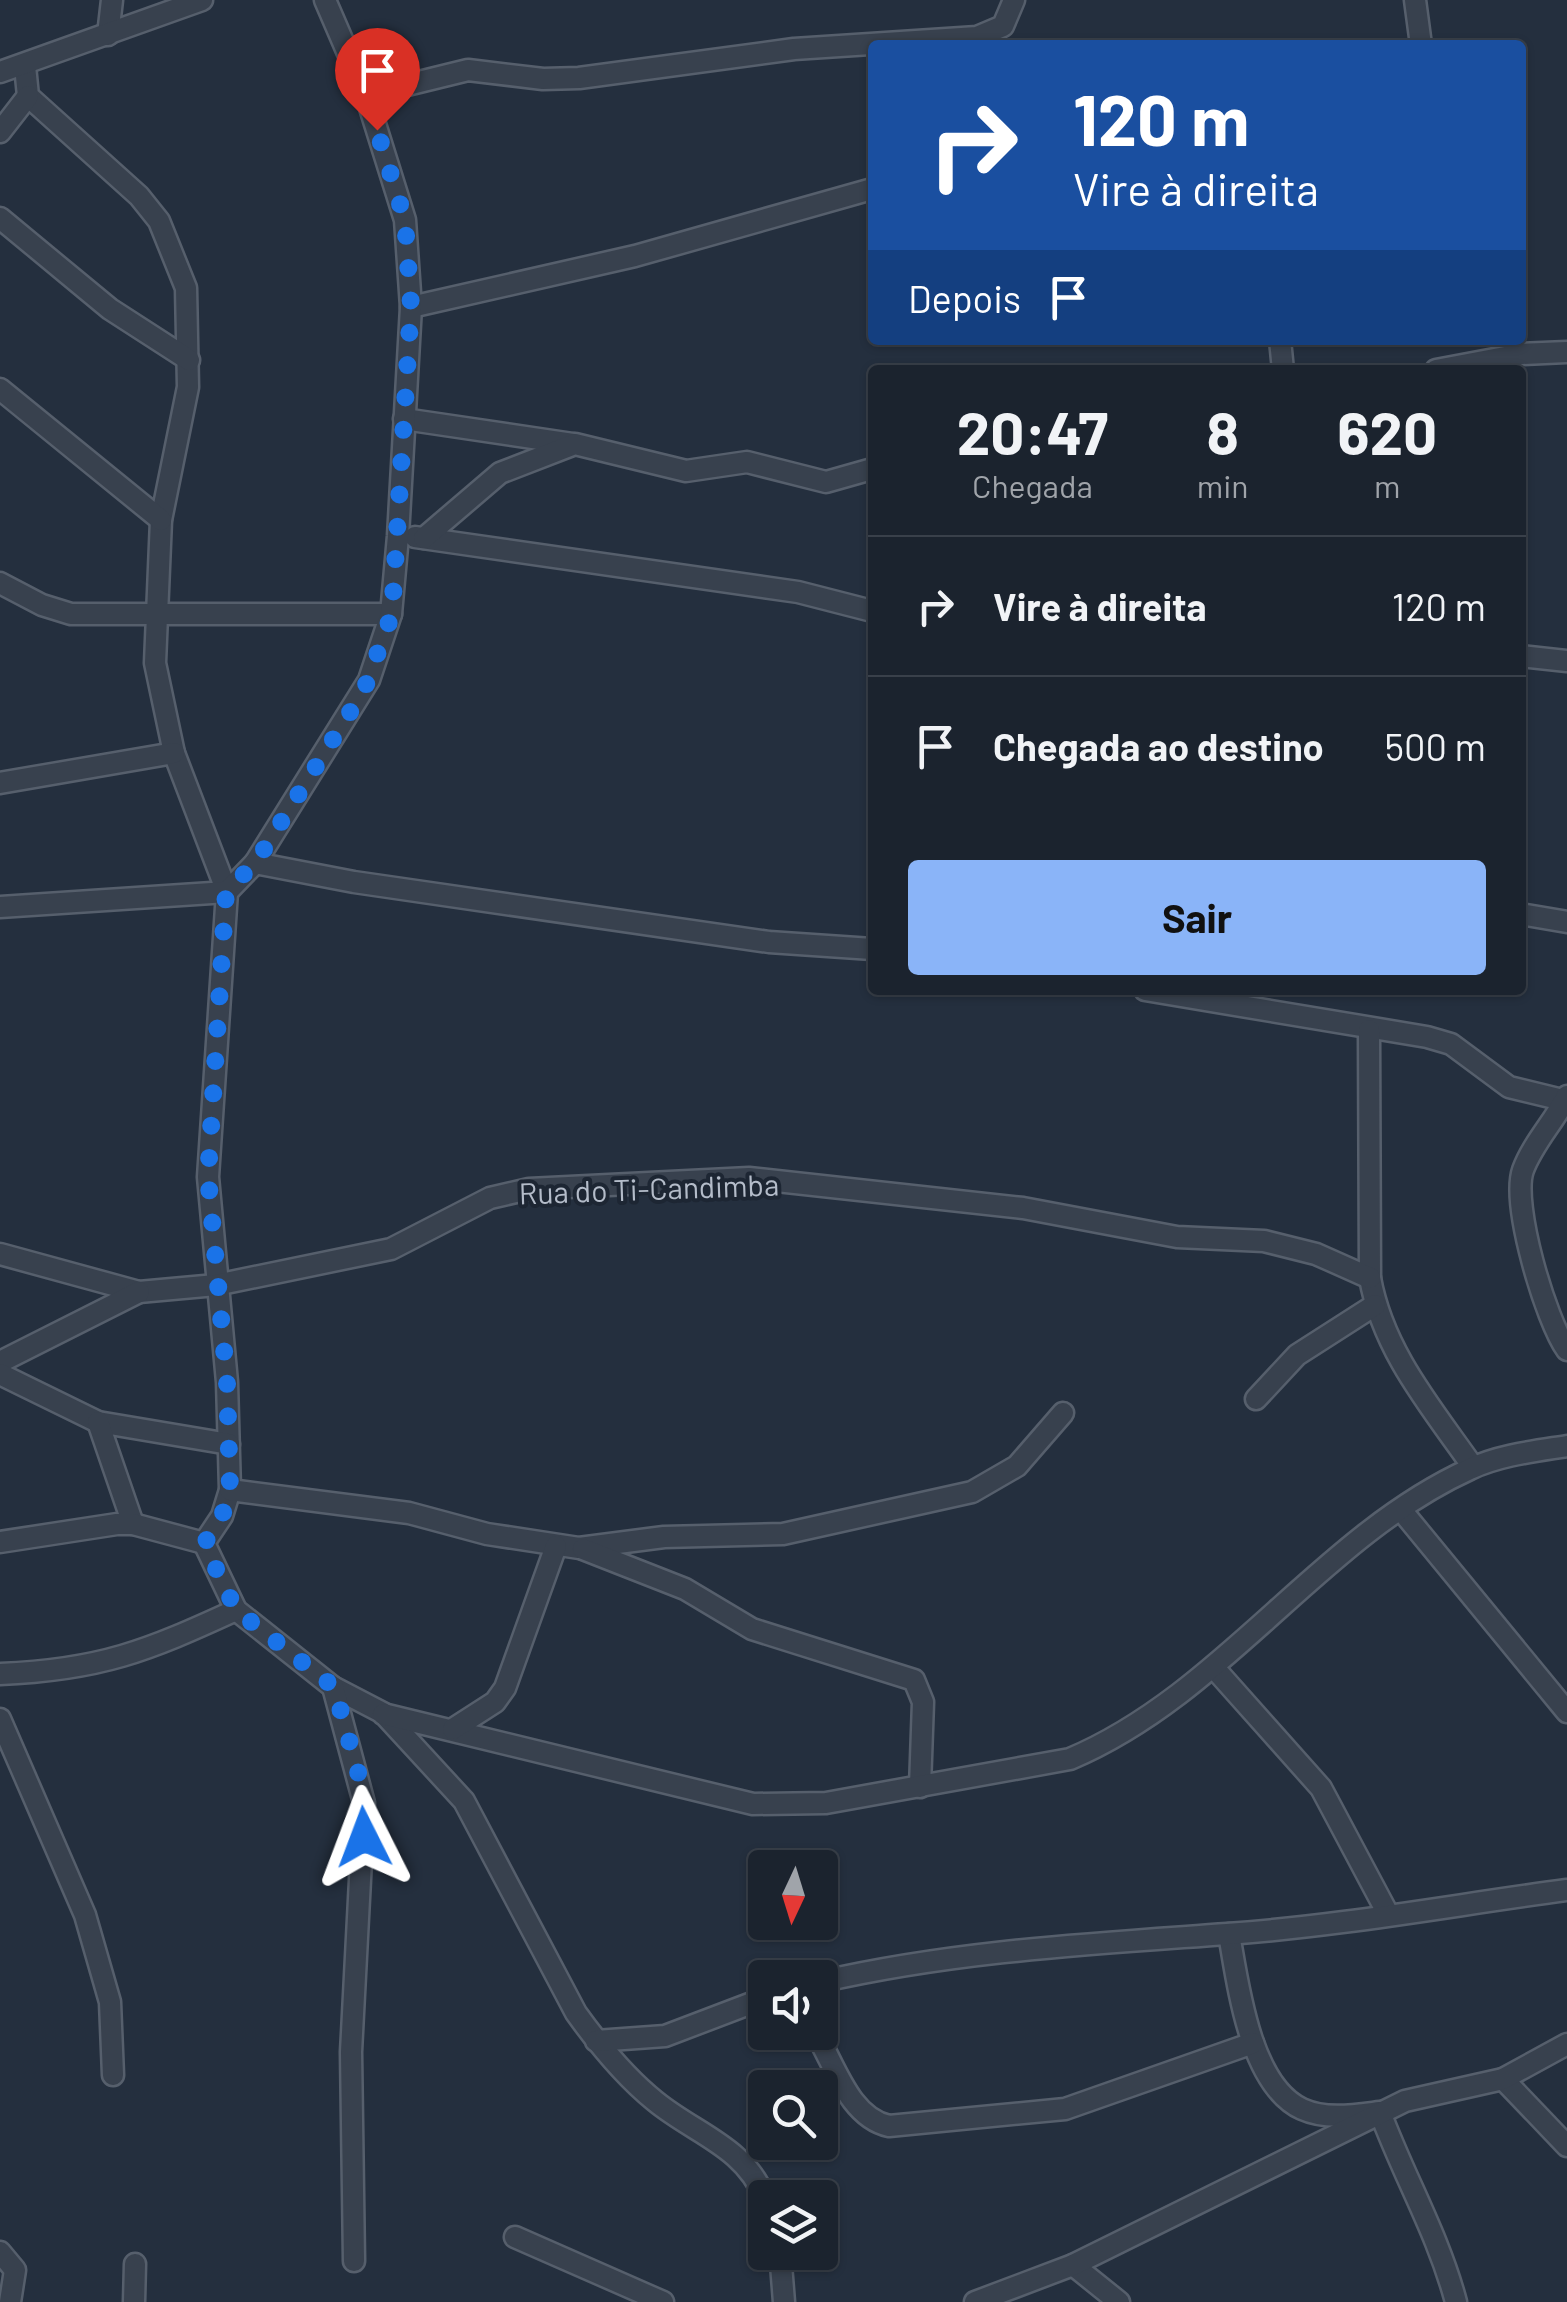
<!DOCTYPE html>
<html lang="pt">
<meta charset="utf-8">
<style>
body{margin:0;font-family:Barlow,sans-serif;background:#282f3a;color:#f1f3f6;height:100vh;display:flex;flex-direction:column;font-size:38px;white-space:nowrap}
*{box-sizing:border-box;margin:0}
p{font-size:32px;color:#a0a4aa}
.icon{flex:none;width:55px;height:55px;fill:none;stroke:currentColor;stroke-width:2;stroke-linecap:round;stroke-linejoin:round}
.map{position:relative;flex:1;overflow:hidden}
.sheet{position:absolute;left:868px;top:365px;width:658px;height:630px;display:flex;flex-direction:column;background:#1b232e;border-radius:10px;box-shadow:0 2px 8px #0004,0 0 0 2px #39404a}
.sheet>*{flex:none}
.banner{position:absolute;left:868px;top:40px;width:658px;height:305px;border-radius:10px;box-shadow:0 2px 8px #0004,0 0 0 2px #39404a;background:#1a4fa0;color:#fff;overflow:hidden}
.needle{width:65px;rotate:184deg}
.buttons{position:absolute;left:748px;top:1850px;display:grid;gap:20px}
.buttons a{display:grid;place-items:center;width:90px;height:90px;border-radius:10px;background:#1b232e;box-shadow:0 2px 8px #0004,0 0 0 2px #39404a;font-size:50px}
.pin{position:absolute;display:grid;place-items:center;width:85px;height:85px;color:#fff;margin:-102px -42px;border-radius:50% 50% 50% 0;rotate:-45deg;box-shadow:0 0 10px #0007}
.pin .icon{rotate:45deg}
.me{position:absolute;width:110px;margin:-55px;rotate:357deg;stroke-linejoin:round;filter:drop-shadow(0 0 8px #0008)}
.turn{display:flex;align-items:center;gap:35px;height:210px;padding:0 40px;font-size:45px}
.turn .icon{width:130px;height:130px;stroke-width:2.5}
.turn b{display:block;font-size:70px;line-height:85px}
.then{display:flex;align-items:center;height:95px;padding:0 40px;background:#0003;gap:20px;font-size:38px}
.eta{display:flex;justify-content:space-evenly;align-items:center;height:170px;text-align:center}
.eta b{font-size:60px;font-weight:700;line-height:70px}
.action{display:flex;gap:20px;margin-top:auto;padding:20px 40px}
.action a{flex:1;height:115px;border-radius:10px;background:#8ab4f8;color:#111;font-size:40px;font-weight:700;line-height:115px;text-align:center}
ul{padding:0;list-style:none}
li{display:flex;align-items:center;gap:30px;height:140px;padding:0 40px;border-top:2px solid #39404a}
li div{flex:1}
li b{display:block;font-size:38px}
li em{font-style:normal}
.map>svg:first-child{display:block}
</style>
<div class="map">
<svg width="1567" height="2302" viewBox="0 0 1567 2302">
<rect width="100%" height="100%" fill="#242f3e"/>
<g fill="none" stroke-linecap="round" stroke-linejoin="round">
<g stroke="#565f6c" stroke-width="25">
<g id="minor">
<polyline points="1415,0 1421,45"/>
<polyline points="108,35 112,0"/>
<path d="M25 66 28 96 139 196 159 221 186 288 188 387 161 520 155 663 174 753 227 892 208 1177 227 1382 230 1490 222 1516 204 1543 236 1610 333 1687 383 1713 464 1801 576 2013C599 2045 624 2076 655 2101 695 2134 744 2146 765 2198"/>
<polyline points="0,72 202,0"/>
<polyline points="366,95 468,70 543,79 579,78 794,49 977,37 1003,26 1014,0"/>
<polyline points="0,132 28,96"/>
<polyline points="0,218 110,309 189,360"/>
<polyline points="411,307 635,256 872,189"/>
<polyline points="1280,340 1283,370"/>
<polyline points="1436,370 1521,354 1567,352"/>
<polyline points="0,389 161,520"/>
<polyline points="404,419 573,444"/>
<polyline points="415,537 798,592 872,611"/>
<polyline points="424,538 500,473 575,444 686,471 747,462 826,482 872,469"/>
<polyline points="0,583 42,605 71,614 391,614"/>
<polyline points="1520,656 1567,661"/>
<polyline points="0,783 174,753"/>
<polyline points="255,863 369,680 391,614 398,536 411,307 405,220 366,95 325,0"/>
<polyline points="0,907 227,892 255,863 354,882 769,942 872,949"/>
<polyline points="1520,914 1567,922"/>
<polyline points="1145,990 1427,1037 1451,1044 1509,1087 1567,1101"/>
<path d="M1369 1030 1370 1278C1383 1351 1431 1407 1473 1467"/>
<path d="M1567 1096C1554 1122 1533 1143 1523 1170 1511 1204 1546 1321 1567 1350"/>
<polyline points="0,1254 139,1292 216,1285 391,1249 490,1198 529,1189 749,1178 1023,1208 1177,1237 1264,1241 1316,1254 1370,1278"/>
<polyline points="0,1362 139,1292"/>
<polyline points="0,1374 98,1422 229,1444"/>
<polyline points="1256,1399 1297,1355 1375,1305"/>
<polyline points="98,1422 133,1524"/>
<polyline points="230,1490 409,1513 487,1534 579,1548 664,1537 783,1534 972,1492 1017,1466 1063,1413"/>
<polyline points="1402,1511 1567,1712"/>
<polyline points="0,1542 117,1524 133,1524 204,1543"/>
<polyline points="583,1549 685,1589 752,1629 914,1680 923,1702 920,1787"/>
<polyline points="1215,1669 1321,1788 1388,1914"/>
<path d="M0 1674C100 1670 147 1651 236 1610"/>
<polyline points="333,1687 364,1803 351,2052 354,2261"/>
<path d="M383 1714 753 1804 826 1803 1070 1759C1224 1694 1320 1537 1470 1469 1499 1455 1536 1451 1567 1446"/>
<polyline points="0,1719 85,1915 110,2002 113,2075"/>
<polyline points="453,1729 495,1702 505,1688 556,1546"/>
<path d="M1229 1934C1238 1985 1250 2085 1302 2109 1326 2120 1355 2115 1380 2112 1404 2177 1438 2234 1456 2302"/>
<path d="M820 1982C955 1951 1090 1944 1227 1934 1341 1926 1454 1905 1567 1890"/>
<path d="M815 2032C835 2065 849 2117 889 2126L1065 2109 1253 2043"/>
<polyline points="596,2041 665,2036 765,1998"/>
<polyline points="1503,2079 1567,2146"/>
<polyline points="515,2237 663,2302"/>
<polyline points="0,2252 15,2270 10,2302"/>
<polyline points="780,2252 784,2302"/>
<polyline points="1073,2265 1119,2302"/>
<polyline points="134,2302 135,2264"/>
<polyline points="975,2302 1073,2265 1405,2101 1503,2079 1567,2044"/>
</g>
</g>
<use href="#minor" stroke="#38414e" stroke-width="20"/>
</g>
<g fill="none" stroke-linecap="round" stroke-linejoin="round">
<polyline stroke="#1a73e8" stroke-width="18" stroke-dasharray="0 32.4" points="364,1837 360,1779 334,1687 236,1610 204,1544 222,1516 230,1490 227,1382 208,1176 226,892 256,862 364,690 392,614 411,306 405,220 377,130"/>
</g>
<g text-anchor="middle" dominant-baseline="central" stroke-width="8" stroke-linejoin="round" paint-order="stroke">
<g font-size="30" fill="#b4bcc9" stroke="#1d2633">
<text transform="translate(649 1188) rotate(-2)">Rua do Ti-Candimba</text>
</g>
</g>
</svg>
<div class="buttons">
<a><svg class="needle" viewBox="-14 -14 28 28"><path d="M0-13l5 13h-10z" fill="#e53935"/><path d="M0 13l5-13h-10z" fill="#a0a4aa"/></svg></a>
<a><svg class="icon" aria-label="sound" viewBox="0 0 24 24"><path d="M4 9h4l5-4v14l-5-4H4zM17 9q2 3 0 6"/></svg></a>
<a><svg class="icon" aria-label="search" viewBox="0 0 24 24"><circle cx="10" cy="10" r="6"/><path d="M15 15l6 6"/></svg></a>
<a><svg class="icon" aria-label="layers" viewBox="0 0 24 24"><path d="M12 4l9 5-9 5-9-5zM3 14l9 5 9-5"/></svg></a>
</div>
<div class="pin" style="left:377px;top:130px;background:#d93025"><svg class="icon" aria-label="arrive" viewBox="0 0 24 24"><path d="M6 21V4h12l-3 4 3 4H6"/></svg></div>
<svg class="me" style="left:364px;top:1837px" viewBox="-20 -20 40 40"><path d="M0-17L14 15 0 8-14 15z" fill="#1a73e8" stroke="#fff" stroke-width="4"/></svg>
<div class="banner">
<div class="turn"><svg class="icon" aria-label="right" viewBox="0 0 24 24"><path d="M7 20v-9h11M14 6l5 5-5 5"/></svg><div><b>120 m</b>Vire à direita</div></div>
<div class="then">Depois<svg class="icon" aria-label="arrive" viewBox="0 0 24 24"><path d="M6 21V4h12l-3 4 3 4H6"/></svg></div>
</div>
<section class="sheet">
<div class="eta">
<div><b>20:47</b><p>Chegada</p></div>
<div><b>8</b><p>min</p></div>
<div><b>620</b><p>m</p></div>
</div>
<ul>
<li><svg class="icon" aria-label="right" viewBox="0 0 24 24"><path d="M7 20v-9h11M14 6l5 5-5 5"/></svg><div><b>Vire à direita</b></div><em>120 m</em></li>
<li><svg class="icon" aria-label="arrive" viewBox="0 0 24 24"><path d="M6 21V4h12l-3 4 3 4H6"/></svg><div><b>Chegada ao destino</b></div><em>500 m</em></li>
</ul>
<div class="action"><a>Sair</a></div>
</section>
</div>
